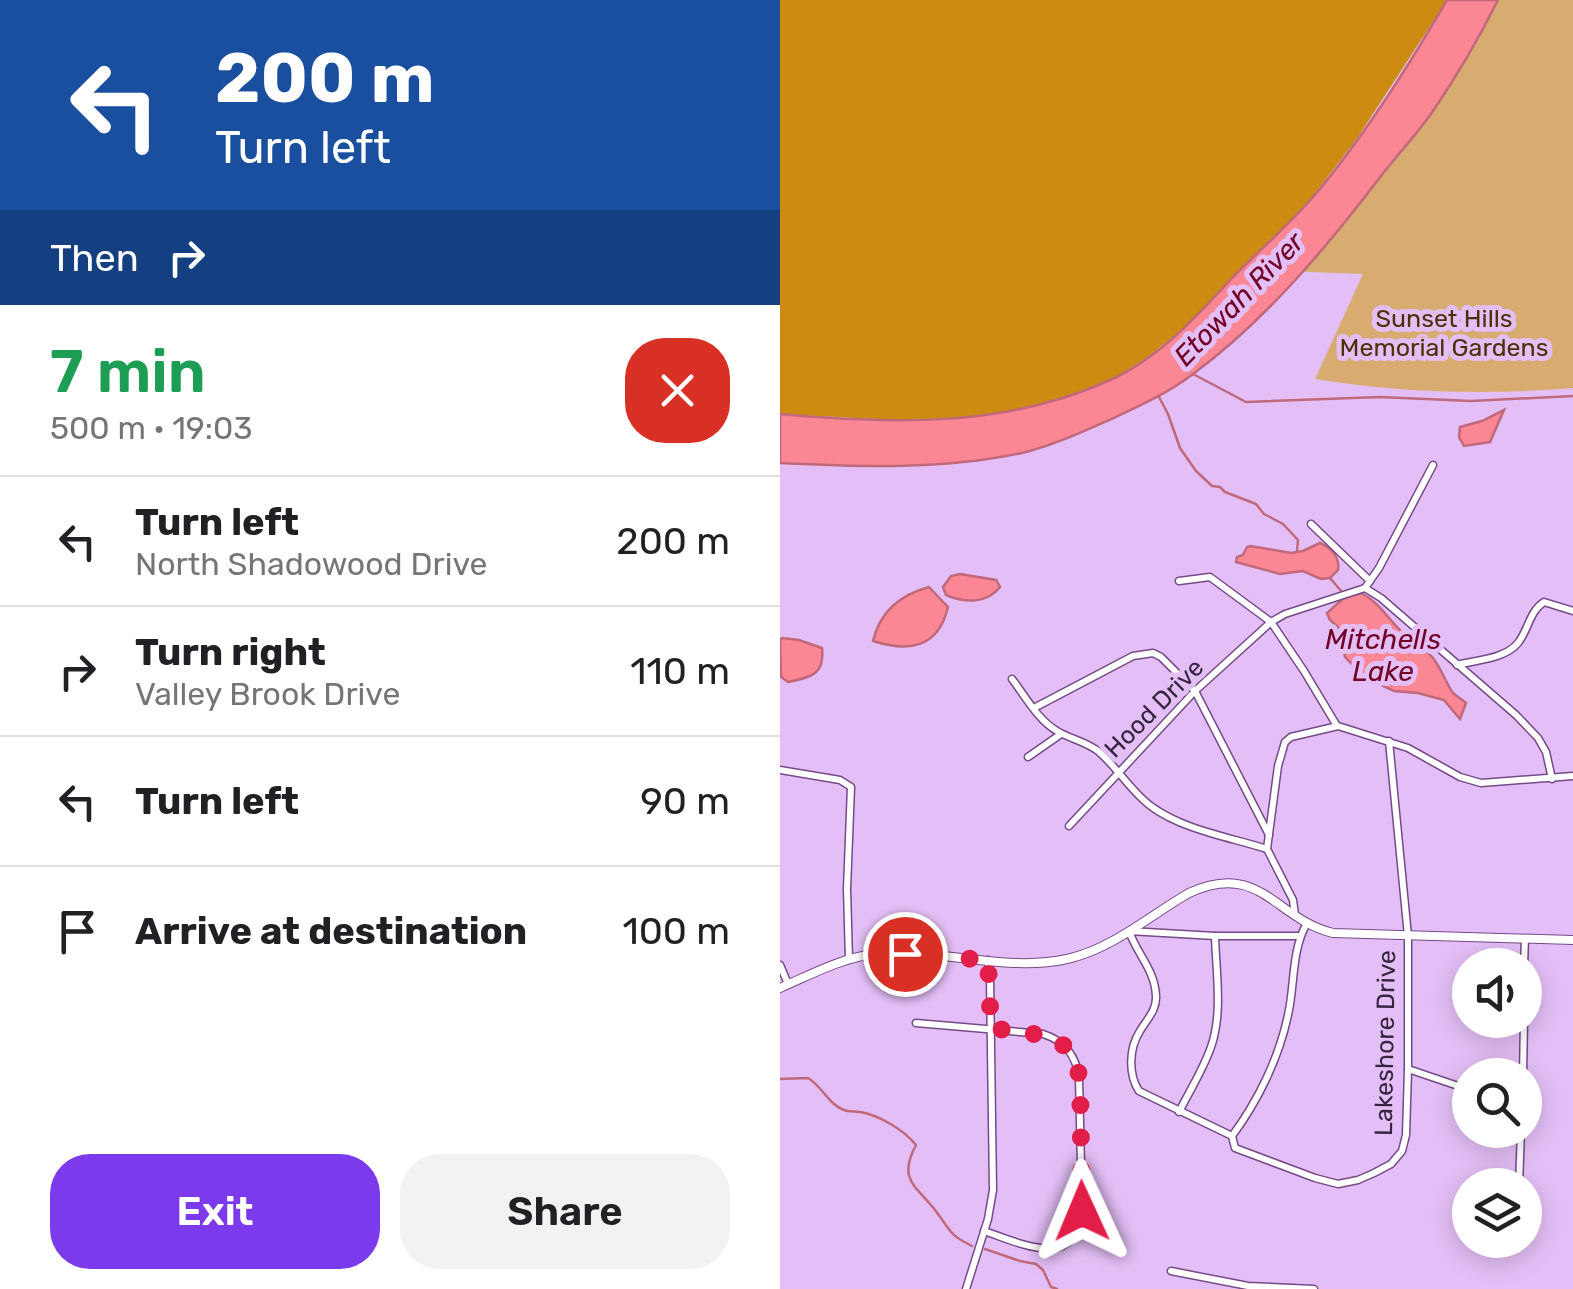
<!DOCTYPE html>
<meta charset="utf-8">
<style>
body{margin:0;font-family:Rubik,sans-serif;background:#f2f2f2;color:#202124;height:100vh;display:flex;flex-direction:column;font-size:38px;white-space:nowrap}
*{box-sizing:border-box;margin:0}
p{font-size:32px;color:#757577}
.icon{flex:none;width:55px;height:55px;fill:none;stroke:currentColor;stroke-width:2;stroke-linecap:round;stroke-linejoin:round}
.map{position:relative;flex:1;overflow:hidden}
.side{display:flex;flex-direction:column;background:#fff;width:780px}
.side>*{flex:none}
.guide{background:#1a4fa0;color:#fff;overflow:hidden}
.tools{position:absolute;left:672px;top:948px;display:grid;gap:20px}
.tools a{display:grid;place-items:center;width:90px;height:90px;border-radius:50%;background:#fff;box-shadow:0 5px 25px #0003;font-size:50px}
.pin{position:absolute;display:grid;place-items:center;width:85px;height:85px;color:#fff;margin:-42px;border:5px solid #fff;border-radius:50%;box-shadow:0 2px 10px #0007}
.me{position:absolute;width:110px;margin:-55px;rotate:359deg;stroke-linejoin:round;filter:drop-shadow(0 0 8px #0008)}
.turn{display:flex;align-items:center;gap:35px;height:210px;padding:0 50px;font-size:45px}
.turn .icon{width:130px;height:130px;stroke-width:2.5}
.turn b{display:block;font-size:70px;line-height:85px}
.then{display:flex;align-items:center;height:95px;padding:0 50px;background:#0003;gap:20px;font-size:38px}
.round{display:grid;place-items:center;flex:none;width:105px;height:105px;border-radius:40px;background:#f2f2f2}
.overview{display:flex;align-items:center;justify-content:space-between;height:170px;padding:0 50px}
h1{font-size:60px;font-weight:600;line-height:75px;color:#1e9e55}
.button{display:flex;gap:20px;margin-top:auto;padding:20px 50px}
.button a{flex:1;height:115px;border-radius:40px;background:#7c3aed;color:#fff;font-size:40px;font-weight:600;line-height:115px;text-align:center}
.button a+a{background:#f2f2f2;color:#202124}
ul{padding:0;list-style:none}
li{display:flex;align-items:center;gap:30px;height:130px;padding:0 50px;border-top:2px solid #e0e0e0}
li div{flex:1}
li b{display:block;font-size:38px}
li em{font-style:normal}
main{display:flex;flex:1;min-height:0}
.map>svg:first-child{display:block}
</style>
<main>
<section class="side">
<div class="guide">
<div class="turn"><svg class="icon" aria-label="left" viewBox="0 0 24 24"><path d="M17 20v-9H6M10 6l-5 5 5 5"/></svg><div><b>200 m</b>Turn left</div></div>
<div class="then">Then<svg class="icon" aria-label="right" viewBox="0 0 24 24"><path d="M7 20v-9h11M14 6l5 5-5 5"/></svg></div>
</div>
<div class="overview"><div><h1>7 min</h1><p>500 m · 19:03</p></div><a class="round" style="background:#d93025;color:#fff"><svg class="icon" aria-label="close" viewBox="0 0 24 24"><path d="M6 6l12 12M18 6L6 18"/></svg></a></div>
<ul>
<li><svg class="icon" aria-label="left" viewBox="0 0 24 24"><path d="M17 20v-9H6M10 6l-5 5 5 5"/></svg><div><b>Turn left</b><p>North Shadowood Drive</p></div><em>200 m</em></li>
<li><svg class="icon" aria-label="right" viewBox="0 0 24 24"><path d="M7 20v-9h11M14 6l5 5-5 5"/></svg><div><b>Turn right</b><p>Valley Brook Drive</p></div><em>110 m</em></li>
<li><svg class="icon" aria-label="left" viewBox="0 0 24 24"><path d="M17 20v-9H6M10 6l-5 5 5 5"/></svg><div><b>Turn left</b></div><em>90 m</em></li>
<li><svg class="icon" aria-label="arrive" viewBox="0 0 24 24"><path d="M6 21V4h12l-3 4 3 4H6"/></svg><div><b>Arrive at destination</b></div><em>100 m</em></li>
</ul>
<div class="button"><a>Exit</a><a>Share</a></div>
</section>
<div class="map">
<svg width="793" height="1289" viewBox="0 0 793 1289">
<rect width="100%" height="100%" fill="#e4bff7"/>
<path fill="#d8ab70" d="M703 0H793V388C707 395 620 393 535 379L583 274 505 271Z"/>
<polygon fill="#ce8b11" points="0,0 667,0 576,140 526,205 410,323 368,357 333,379 282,399 247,408 171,420 133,421 0,414"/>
<g fill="#fb8694" stroke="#c0697b" stroke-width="2.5">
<path d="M667 0H718C699 38 677 76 653 111 637 134 618 154 601 176 546 248 486 320 413 374 387 394 357 407 327 421 300 433 271 446 242 453 162 470 81 467 0 463V414C111 424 223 428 328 381 379 359 418 315 455 275 478 252 503 230 525 206 577 148 628 67 667 0Z"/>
<polygon points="724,410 710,442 684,446 679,437 680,427 702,421"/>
<path d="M540 543C551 548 560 557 558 570L550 578 541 579 523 571 500 574 456 562 457 557 463 555 467 547 471 546 511 553 523 551Z"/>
<path d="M180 574 216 580 220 587C207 604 185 603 166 595L163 587 171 576Z"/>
<path d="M149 587 168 607C158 649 128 652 93 641 100 612 119 595 149 587Z"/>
<path d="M581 593C599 602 608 619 622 632 633 641 644 647 653 658 661 668 667 685 673 693 677 697 682 699 686 703L680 719 664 700 638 693 614 691 584 677 565 657 558 627 550 620 547 613 565 597Z"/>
<path d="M2 638 19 640 42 648C45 675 31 677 8 682L1 677 0 640Z"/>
</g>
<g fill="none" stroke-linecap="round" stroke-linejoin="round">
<g stroke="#c0697b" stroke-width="2.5">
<polyline points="413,374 466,402 600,397 691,401 793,396"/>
<polyline points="379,397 388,414 400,448 416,471 432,486 440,487 445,492 476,504 484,514 503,524 518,540 517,551"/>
<polyline points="550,578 562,592"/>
<path d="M0 1079 28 1078C42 1086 49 1105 64 1110 69 1112 75 1111 80 1112 99 1115 124 1130 136 1145 116 1182 139 1187 158 1214 172 1233 170 1235 192 1246"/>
<polyline points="205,1249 240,1261 256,1264 263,1270 271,1287 277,1289"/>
</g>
<g stroke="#744a88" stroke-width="9">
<g id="minor">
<polyline points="531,524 590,581"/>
<polyline points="399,581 430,577 491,622 524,671 557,726"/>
<polyline points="585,588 601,598 736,715 758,738 766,752 772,779"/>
<polyline points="585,588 599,568 653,465"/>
<path d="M677 665C696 660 725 659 738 643 749 629 749 612 764 602L793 611"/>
<path d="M232 679C245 696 258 720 277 731 290 739 305 741 318 751 338 768 351 792 372 807 404 830 449 837 487 849"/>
<polyline points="254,708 353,656 373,653 381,657 415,691 489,835"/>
<polyline points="248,757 281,734"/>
<polyline points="0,770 60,780 71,787 67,889 69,960"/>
<polyline points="289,826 415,691 491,622 505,614 585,588"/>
<polyline points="487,849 498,766 505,742 511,737 558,726 628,748 680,777 701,783 793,776"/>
<polyline points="487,849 513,900 515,915"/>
<polyline points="0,965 8,984"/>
<polyline points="744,965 745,939"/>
<path d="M136 1023 263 1034C285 1041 296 1055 299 1078L302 1211C296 1272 240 1243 204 1231"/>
<polyline points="628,1069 690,1090"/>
<polyline points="743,1075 744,1020"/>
<path d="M399 1112C410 1090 423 1070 431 1047 443 1013 436 972 435 936"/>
<polyline points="452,1136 455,1148 535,1178 558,1184 578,1180 594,1173 611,1164 622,1151 626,1135 628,1069 628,936 609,741"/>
<path d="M452 1136 359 1091C348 1074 349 1048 360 1031 367 1019 377 1010 376 996 375 970 357 954 349 931L435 936H520"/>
<path d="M452 1136C478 1101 499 1058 508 1015 515 985 511 951 527 923"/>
<polyline points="739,1185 741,1130"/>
<polyline points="391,1271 468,1286 534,1289"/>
<polyline points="186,1289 208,1219 213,1190 210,977 208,960"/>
</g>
</g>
<g stroke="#744a88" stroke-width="10">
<path id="tertiary" d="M0 988C30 975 61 958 94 954 158 947 224 973 287 959 332 949 369 916 409 893 480 860 495 919 553 933L793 940"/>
</g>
<use href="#minor" stroke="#fff" stroke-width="6"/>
<use href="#tertiary" stroke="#fff" stroke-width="8"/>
</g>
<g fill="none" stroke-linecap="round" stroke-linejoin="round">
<polyline stroke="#e11d48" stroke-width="18" stroke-dasharray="0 32.4" points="125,954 208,960 211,1028 269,1036 286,1047 294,1058 300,1078 302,1211"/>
</g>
<g text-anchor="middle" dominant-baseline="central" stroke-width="10" stroke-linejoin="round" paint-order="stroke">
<g font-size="25" fill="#4b3002" stroke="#e4bff7">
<text x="664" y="318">Sunset Hills<tspan x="664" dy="29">Memorial Gardens</tspan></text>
</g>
<g font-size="25" fill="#372540" stroke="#e4bff7">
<text transform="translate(374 708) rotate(-45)">Hood Drive</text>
<text transform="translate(605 1043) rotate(-89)">Lakeshore Drive</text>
</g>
<g font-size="28" font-style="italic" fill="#700124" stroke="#e4bff7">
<text transform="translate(459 299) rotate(-46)">Etowah River</text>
<text x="603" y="639">Mitchells<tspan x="603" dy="32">Lake</tspan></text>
</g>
</g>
</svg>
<div class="tools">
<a><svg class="icon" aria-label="sound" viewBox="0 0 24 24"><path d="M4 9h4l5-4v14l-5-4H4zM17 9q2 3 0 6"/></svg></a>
<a><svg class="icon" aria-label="search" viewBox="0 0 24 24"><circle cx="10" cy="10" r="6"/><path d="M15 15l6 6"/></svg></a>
<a><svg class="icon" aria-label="layers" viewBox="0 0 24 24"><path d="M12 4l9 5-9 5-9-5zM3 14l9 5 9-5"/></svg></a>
</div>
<div class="pin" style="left:125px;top:954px;background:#d93025"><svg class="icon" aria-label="arrive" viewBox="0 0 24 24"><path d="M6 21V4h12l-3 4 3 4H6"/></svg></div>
<svg class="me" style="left:302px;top:1211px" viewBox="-20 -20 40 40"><path d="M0-17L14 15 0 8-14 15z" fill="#e11d48" stroke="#fff" stroke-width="4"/></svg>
</div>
</main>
